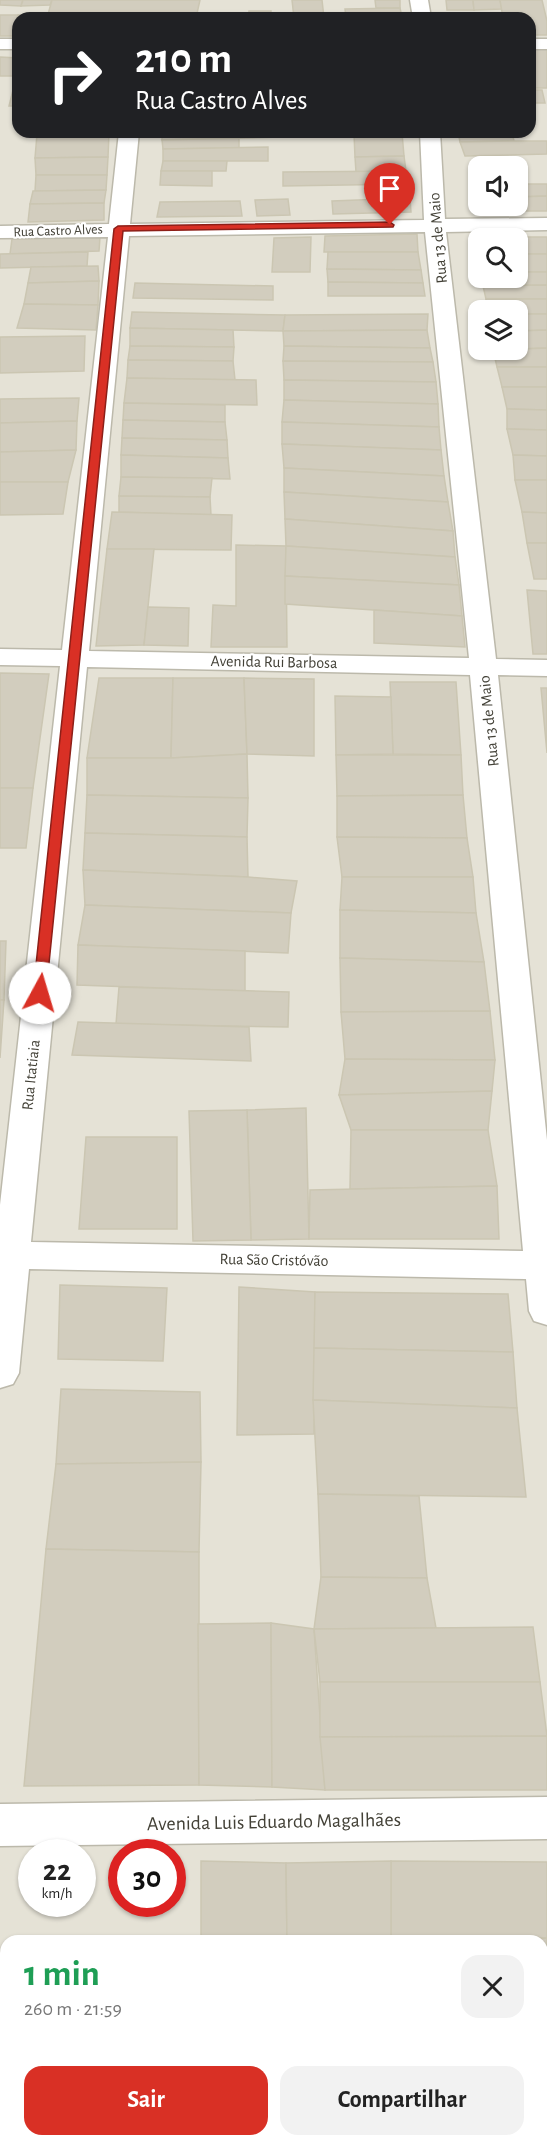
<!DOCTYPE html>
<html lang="pt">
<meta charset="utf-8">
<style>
body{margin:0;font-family:"Alegreya Sans",sans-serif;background:#f2f2f2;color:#222;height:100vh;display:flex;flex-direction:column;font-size:22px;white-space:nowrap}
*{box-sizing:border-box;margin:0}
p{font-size:20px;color:#767676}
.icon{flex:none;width:33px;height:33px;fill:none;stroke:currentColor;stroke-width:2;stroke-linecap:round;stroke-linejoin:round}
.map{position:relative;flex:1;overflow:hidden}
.drawer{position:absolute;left:0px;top:1935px;width:548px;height:212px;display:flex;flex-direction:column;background:#fff;border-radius:18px 18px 0 0;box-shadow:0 2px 4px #0004}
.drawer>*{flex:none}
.guide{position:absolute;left:12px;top:12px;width:524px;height:126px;border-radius:18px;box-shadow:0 2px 4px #0004;background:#202124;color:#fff;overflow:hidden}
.fabs{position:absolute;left:468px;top:156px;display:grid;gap:12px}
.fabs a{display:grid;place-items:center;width:60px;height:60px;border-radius:12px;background:#fff;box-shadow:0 2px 4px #0004;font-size:30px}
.speed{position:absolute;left:18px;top:1839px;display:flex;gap:12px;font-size:30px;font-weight:700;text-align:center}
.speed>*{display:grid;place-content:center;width:78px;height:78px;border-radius:50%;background:#fff;box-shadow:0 2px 4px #0004;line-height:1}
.speed small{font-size:15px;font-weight:400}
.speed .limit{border:9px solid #d22;background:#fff;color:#111}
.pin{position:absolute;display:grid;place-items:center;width:51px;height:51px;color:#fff;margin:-62px -26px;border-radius:50% 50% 50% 0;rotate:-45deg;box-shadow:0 0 6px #0007}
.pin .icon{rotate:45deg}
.me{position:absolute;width:66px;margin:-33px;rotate:6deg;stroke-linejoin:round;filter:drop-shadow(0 0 4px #0008)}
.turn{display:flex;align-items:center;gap:21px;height:126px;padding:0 24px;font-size:27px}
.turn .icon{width:78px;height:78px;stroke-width:2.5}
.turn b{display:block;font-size:42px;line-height:51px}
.round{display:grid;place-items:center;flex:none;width:63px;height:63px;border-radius:18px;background:#f2f2f2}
.summary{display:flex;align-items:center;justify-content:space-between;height:102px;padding:0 24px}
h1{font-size:36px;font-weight:700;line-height:45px;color:#1e9e55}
.primary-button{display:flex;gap:12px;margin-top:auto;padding:12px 24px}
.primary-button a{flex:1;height:69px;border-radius:18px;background:#d93025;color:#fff;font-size:24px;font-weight:700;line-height:69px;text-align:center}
.primary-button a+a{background:#f2f2f2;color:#222}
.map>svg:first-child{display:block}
</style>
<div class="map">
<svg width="547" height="2146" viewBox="0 0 547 2146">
<rect width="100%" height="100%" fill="#f1f0e7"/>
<path fill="#e5e2d6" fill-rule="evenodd" d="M0 0H547V2146H0ZM18 18H530V132H18ZM478 166H518V206H478ZM478 238H518V278H478ZM478 310H518V350H478ZM32 1852H82V1904H32ZM122 1852H172V1904H122ZM6 1941H542V2140H6Z"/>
<g fill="#d2cdbe" stroke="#cbc6b2" stroke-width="1.5">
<polygon points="0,0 23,0 21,6 0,5"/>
<polygon points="23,0 52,0 50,5 21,6"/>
<polygon points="52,0 200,0 196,18 47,18"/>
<polygon points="292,0 322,0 324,18 294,18"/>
<polygon points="375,0 400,0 400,8 376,8"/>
<polygon points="446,0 473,0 474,10 447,10"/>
<polygon points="473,0 500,0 502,9 474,10"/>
<polygon points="500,0 542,0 547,21 547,35 530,35 530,18 503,18"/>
<polygon points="400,8 402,17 346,18 345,9"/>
<polygon points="249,11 271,11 271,18 248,18"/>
<polygon points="0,15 18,15 13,36 0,36"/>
<polygon points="18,15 48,15 47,18 18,18 18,36 13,36"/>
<rect x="530" y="47" width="17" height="41"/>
<polygon points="0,57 18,58 13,76 0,76"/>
<polygon points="13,90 18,90 18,106 9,106"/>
<polygon points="530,90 542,90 545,103 530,103"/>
<polygon points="28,132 109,132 28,134"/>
<polygon points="162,132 280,132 281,137 162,140"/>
<polygon points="320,132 402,132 402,133 320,135"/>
<polygon points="458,132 512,132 514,141 460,142"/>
<polygon points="402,133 404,156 355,157 354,134"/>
<polygon points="37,134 109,134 108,157 35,158"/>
<polygon points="239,138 239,148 163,149 162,140"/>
<polygon points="514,141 547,141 547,154 465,156 460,142"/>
<polygon points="268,147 268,161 163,161 163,149"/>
<polygon points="404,156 406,171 356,172 355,157"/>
<polygon points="108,157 107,175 36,175 35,158"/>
<polygon points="163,161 227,161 226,171 161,171"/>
<polygon points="161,171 212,171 212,186 160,185"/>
<polygon points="406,171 408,184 283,186 283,172"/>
<polygon points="36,175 107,175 106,190 35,191"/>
<polygon points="470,184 478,184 478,197 472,198"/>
<polygon points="518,184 547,184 547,196 518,197"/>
<polygon points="106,190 104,203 30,204 33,191"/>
<polygon points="547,196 547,211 475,211 472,198 478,197 478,206 518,206 518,197"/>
<polygon points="410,198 411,212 333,214 332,201"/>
<polygon points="288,199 290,215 257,216 255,200"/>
<polygon points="240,201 242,216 157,217 160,202"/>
<polygon points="104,203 104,220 28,222 30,204"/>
<polygon points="417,234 418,252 324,252 325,236"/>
<polygon points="100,237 99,251 10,254 12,239"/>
<polygon points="311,237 310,272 272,272 274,238"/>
<polygon points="476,237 547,237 547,254 518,254 518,238 478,238 478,254"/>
<polygon points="88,252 87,266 0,268 0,254"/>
<polygon points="328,252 418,252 421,270 327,269"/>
<rect x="518" y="254" width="29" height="18"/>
<polygon points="98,266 99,281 28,283 31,267"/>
<polygon points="327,269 421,270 423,283 328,282"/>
<polygon points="518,272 547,272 547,285 483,286 483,278 518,278"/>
<polygon points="99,281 98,305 24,304 28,283"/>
<polygon points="328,282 423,283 425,296 328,296"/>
<polygon points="135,283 273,286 273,300 133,298"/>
<polygon points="547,285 547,299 486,299 483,286"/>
<polygon points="486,299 547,299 547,314 518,314 518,310 487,310"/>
<polygon points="24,304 98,305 96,330 17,328"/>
<polygon points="132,312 285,315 283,331 130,328"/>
<polygon points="428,314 427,330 283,331 285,315"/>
<polygon points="518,314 547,314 547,330 518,331"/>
<polygon points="130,328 233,330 234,347 130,346"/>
<polygon points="427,330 430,348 284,346 283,331"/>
<polygon points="547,330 547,348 518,349 518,331"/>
<polygon points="85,336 84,371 0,373 0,337"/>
<polygon points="130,346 234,347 233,361 128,360"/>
<polygon points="284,346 430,348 433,362 283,361"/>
<polygon points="547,348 547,367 497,367 493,350"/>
<polygon points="128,360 233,361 235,380 127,378"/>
<polygon points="283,361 433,362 436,382 284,380"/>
<polygon points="497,367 547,367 547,387 502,387"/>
<polygon points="127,378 256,380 257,405 124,403"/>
<polygon points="284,380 436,382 438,404 284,400"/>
<polygon points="502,387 547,387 547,410 507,409"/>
<polygon points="79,398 77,421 0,423 0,399"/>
<polygon points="284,400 438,404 439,427 282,422"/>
<polygon points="124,403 225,405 225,422 123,420"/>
<polygon points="507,409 547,410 547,430 507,429"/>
<polygon points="123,420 225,422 227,440 122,438"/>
<polygon points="77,421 76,450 0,452 0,423"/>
<polygon points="282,422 439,427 441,450 282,444"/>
<polygon points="507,429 547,430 547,456 513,455"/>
<polygon points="122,438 227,440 228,458 121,455"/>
<polygon points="282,444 441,450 444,476 284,468"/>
<polygon points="76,450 68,482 0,482 0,452"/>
<polygon points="121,455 228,458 230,479 121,477"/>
<polygon points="513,455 547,456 547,480 515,480"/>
<polygon points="284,468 444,476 448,502 284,492"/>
<polygon points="121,477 212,478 210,497 119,496"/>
<polygon points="515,480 547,480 547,513 522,512"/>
<polygon points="0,482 68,482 63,514 0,515"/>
<polygon points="284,492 448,502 453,531 285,519"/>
<polygon points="119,496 210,497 211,515 119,512"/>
<polygon points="112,512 232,515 231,550 107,549"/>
<polygon points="522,512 547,513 547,543 527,543"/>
<polygon points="285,519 453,531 455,557 286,546"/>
<polygon points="527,543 547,543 547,579 534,579"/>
<polygon points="236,545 286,546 287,647 211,647 213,605 236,606"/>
<polygon points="286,546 455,557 459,585 285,576"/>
<polygon points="107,549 154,549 144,645 96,646"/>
<polygon points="285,576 459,585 462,616 285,604"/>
<polygon points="527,590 547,591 547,654 533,654"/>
<polygon points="148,607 189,608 188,646 144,645"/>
<polygon points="374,610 462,616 465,647 374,643"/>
<polygon points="0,673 49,674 33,788 0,788"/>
<polygon points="99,678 173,678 171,758 87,758"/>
<polygon points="173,678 244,678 247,754 171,758"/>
<polygon points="244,678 314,679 314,756 247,754"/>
<polygon points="390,682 456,682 461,755 393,754"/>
<polygon points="541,688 547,688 547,753"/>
<polygon points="335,696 391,697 393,754 336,755"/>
<polygon points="247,754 248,798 87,795 87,758 171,758"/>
<polygon points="336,755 461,755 463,795 337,796"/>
<polygon points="0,788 33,788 26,848 0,848"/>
<polygon points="87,795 248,798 247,837 85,833"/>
<polygon points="463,795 467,838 337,837 337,796"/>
<polygon points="85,833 247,837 248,877 83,870"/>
<polygon points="337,837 467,838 473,877 342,877"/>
<polygon points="83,870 248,877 297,881 291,913 85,905"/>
<polygon points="342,877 473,877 476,913 340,910"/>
<polygon points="85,905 291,913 288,953 78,945"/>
<polygon points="340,910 476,913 484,962 340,958"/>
<polygon points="0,941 6,941 4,1000 0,1000"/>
<polygon points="78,945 245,951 245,991 77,985"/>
<polygon points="340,958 484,962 490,1011 341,1012"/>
<polygon points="119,987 289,992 288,1027 116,1024"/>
<polygon points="0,1000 4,1000 0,1058"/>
<polygon points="490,1011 495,1060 345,1059 341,1012"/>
<polygon points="78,1022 249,1027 251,1061 72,1055"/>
<polygon points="345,1059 495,1060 492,1091 339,1095"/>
<polygon points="492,1091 488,1130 351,1130 339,1095"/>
<polygon points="306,1108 309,1239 251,1240 247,1110"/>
<polygon points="247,1110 251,1240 193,1241 189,1111"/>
<polygon points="351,1130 488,1130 497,1186 350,1189"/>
<polygon points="86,1137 177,1137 177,1229 79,1229"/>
<polygon points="497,1186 499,1239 309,1239 310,1190"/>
<polygon points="60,1285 167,1288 163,1361 58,1359"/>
<polygon points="239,1287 315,1292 314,1434 237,1435"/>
<polygon points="315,1292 508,1294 513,1352 314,1348"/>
<polygon points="314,1348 513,1352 517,1408 313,1400"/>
<polygon points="61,1389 200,1392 201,1462 56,1464"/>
<polygon points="313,1400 517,1408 526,1497 318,1494"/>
<polygon points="201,1462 199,1552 46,1549 56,1464"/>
<polygon points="318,1494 419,1496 427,1578 321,1577"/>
<polygon points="46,1549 199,1552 199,1785 24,1786"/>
<polygon points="321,1577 427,1578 436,1628 314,1629"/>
<polygon points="271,1623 272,1787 199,1785 198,1624"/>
<polygon points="271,1623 314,1629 325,1790 272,1787"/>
<polygon points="533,1627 540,1682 320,1682 314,1629"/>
<polygon points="320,1682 540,1682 547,1736 320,1737"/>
<polygon points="547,1736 547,1790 325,1790 320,1737"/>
<polygon points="201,1861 286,1863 287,1941 201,1941"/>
<polygon points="391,1861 547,1862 547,1938 391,1940"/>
<polygon points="391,1861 391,1941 287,1941 286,1863"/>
<polygon points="547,1938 547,2002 542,2002 542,1941 391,1940"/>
<rect x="542" y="2002" width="5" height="64"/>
<rect x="542" y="2066" width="5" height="70"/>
<polygon points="6,2111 6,2140 208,2140 208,2146 3,2146"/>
<polygon points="542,2137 547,2137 547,2146 360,2146 360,2140 542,2140"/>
</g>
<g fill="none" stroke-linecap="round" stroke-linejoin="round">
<g stroke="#bcb9ab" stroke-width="3">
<g id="minor">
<polygon points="410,0 428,0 431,18 413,18"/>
<rect x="0" y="39" width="18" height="10"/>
<rect x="530" y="39" width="17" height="10"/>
<path d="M119 132H139L130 224 424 220 420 132H440L445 219 547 218V230L446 232 496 659 547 660V676L498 675 547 1140V1325L534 1321 529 1311 526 1279 29 1269 19 1373 13 1384 0 1388V1205L60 666 0 665V649L62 650 108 237 0 238V226L109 224ZM425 232 469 658 89 651 129 236ZM87 667 470 675 523 1251 31 1242Z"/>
<polygon points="547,1797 547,1839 0,1846 0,1804"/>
</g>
</g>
<use href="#minor" fill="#fff" fill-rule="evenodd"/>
</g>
<polygon fill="#d93025" stroke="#8d1f18" stroke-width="1.5" points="390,222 394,225 393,227 123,231 46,993 44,996 35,996 33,993 114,229 118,226"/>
<g text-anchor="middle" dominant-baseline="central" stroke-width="4.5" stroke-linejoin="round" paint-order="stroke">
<g font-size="14" fill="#434137" stroke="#fff">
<text transform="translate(58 231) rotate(-2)">Rua Castro Alves</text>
</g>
<g font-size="16" fill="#434137" stroke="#fff">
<text transform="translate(438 238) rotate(-95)">Rua 13 de Maio</text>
<text transform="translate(274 662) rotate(1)">Avenida Rui Barbosa</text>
<text transform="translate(489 721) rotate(-96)">Rua 13 de Maio</text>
<text transform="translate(31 1075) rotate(-84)">Rua Itatiaia</text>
<text transform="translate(274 1260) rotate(1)">Rua São Cristóvão</text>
</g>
<g font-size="20" fill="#434137" stroke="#fff">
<text transform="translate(274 1822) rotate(-1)">Avenida Luis Eduardo Magalhães</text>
</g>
</g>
</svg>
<div class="fabs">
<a><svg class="icon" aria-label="sound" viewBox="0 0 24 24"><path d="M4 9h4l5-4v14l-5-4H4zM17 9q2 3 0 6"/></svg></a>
<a><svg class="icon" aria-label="search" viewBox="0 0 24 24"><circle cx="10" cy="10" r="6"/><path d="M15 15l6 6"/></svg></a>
<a><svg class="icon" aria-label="layers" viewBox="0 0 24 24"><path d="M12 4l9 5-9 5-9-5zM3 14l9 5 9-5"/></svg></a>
</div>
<div class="speed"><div>22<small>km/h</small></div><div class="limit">30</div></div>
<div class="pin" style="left:390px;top:225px;background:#d93025"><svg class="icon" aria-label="arrive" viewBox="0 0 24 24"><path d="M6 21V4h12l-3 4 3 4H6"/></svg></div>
<svg class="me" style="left:40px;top:993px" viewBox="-20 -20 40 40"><circle r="19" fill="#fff"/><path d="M0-13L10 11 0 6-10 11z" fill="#d93025"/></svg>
<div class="guide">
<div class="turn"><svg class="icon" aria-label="right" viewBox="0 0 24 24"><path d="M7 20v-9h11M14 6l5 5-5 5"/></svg><div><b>210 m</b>Rua Castro Alves</div></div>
</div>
<section class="drawer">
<div class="summary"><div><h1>1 min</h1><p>260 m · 21:59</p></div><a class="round"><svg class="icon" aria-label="close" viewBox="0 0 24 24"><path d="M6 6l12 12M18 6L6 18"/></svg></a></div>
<div class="primary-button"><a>Sair</a><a>Compartilhar</a></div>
</section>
</div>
